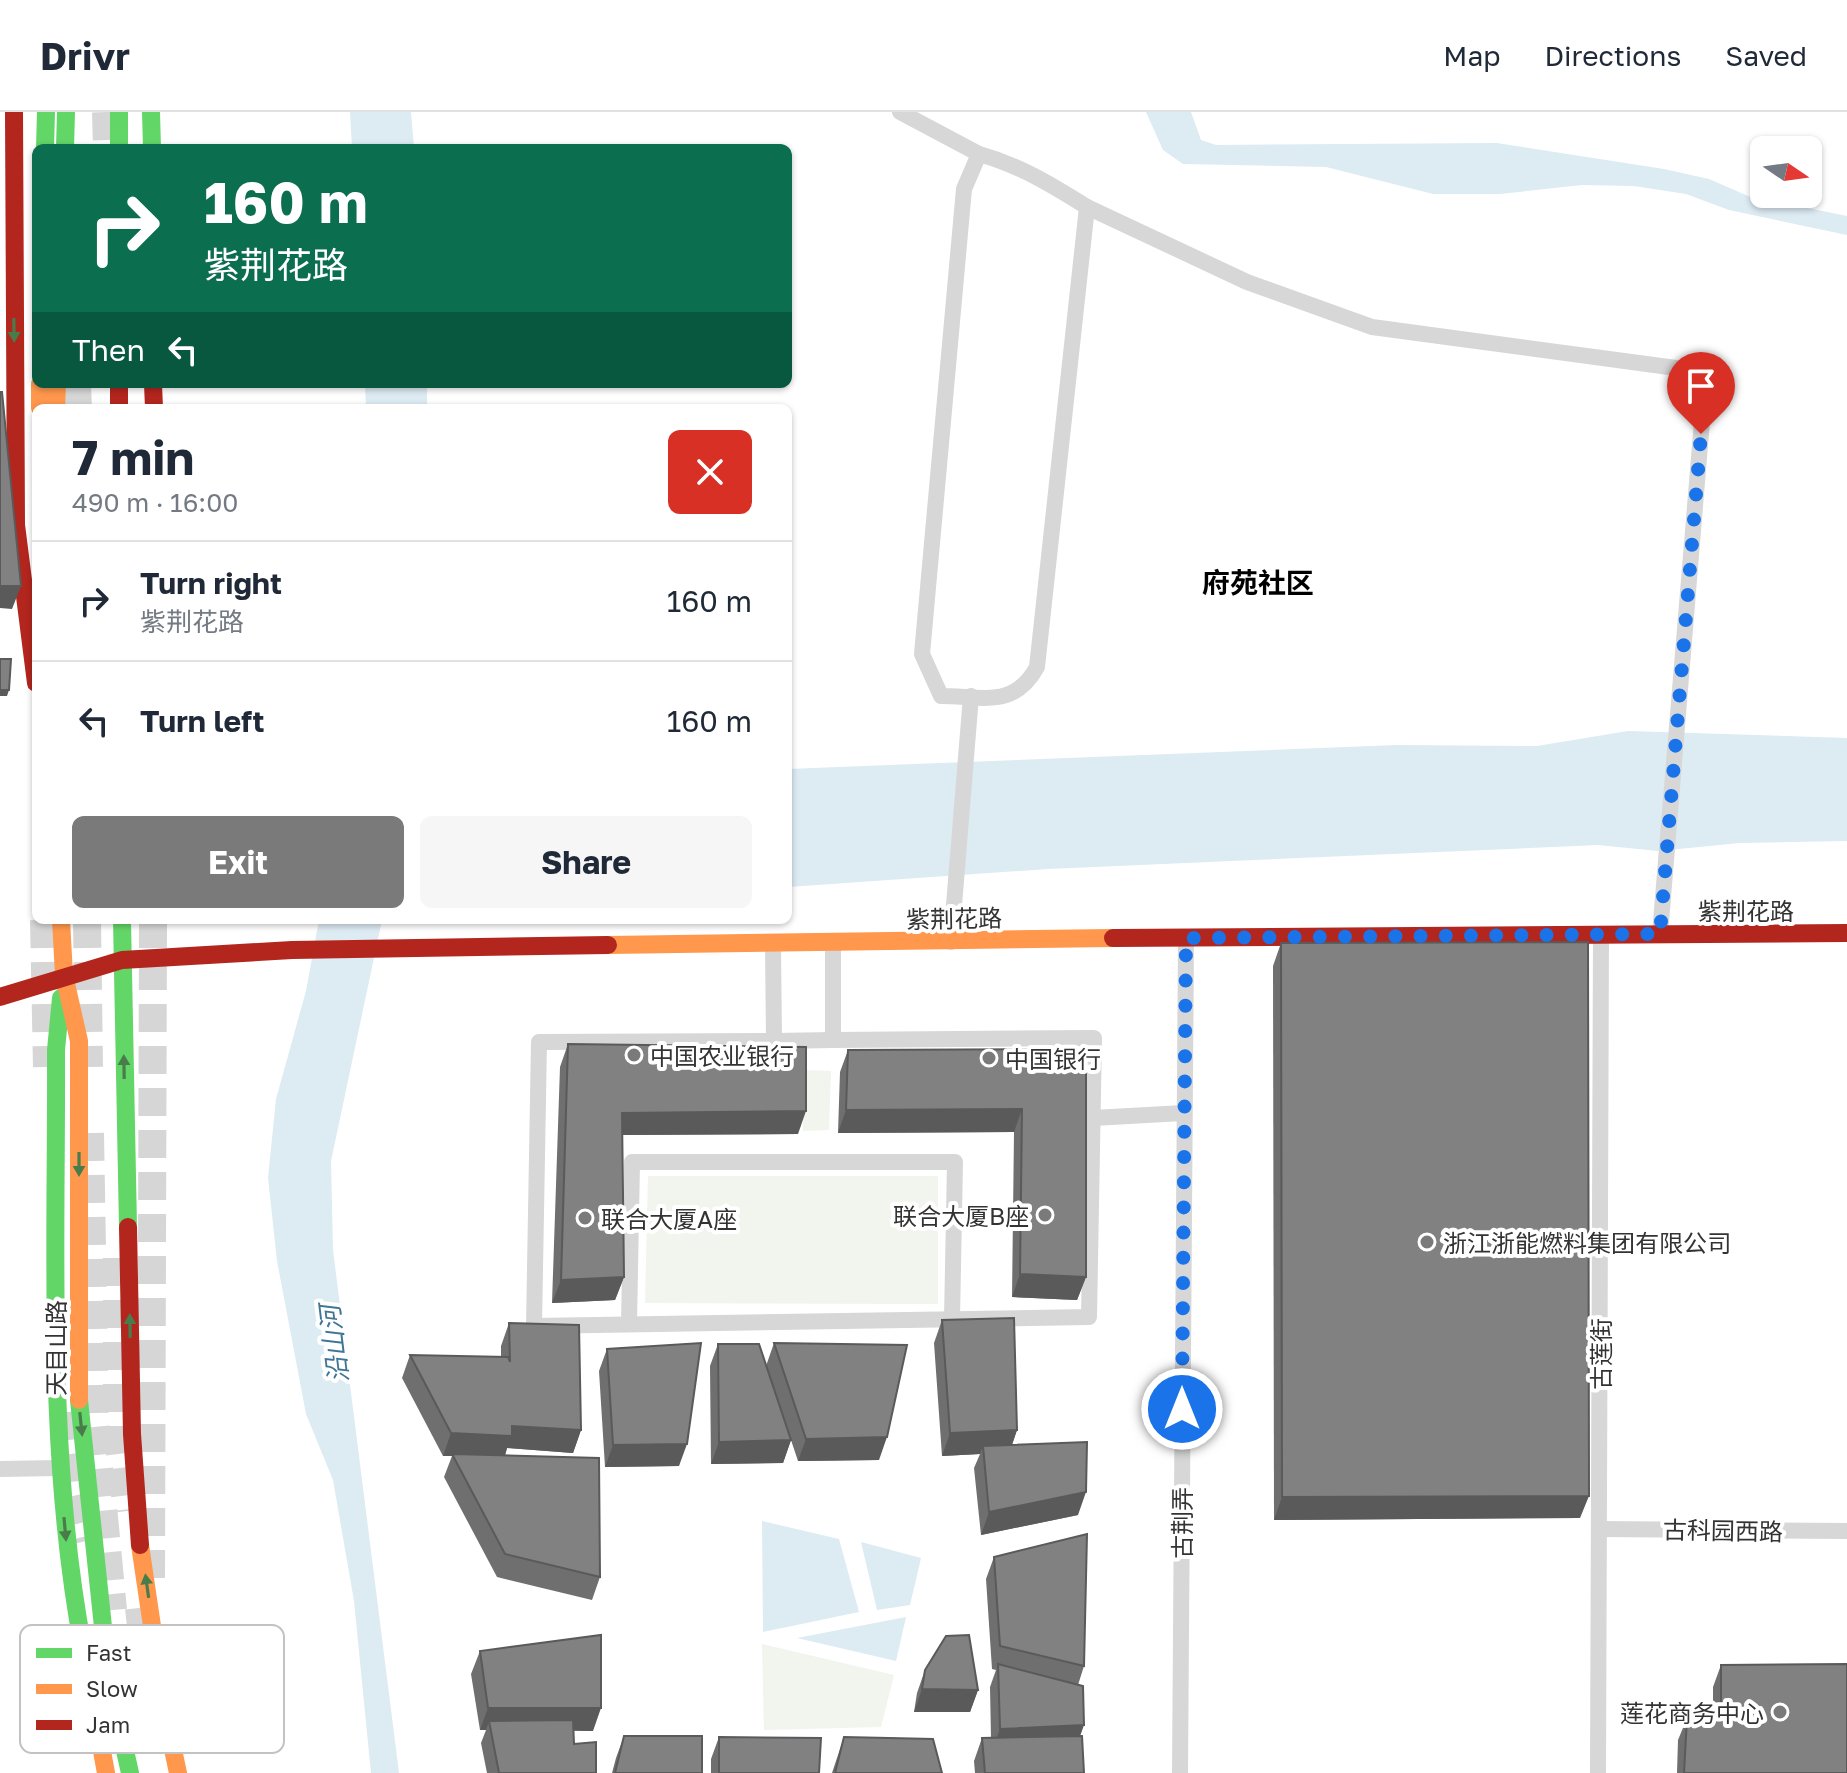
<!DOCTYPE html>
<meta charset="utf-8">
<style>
body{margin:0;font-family:"Golos Text","Noto Sans SC",sans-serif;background:#f6f6f7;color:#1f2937;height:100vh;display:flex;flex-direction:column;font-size:30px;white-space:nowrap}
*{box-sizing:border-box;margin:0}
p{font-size:26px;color:#747a83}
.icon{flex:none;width:44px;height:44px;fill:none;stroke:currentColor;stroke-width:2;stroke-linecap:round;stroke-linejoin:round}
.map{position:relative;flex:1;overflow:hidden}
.panel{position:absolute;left:32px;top:292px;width:760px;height:520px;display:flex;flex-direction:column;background:#fff;border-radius:12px;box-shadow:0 2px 6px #0004}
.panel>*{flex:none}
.hud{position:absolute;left:32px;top:32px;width:760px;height:244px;border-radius:12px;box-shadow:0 2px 6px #0004;background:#0b6e4f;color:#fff;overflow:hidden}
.needle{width:52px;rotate:103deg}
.controls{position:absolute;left:1750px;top:24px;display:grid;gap:16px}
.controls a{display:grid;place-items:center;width:72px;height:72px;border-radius:12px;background:#fff;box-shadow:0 2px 6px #0004;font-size:40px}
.pin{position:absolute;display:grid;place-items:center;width:68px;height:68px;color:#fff;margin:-82px -34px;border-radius:50% 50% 50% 0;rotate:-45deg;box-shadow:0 0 8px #0007}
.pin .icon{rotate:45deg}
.me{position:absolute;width:88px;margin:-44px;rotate:0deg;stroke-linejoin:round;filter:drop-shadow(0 0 6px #0008)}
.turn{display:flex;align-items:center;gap:28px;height:168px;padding:0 40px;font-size:36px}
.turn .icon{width:104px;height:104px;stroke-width:2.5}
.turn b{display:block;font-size:56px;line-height:68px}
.then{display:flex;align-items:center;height:76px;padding:0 40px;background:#0003;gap:16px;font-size:30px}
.round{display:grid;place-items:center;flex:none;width:84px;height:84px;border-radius:12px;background:#f6f6f7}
.headline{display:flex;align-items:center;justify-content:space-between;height:136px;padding:0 40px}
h1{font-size:48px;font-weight:700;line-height:60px}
.action{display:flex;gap:16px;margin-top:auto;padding:16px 40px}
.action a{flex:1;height:92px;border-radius:12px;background:#7a7a7a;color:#fff;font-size:32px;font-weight:700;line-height:92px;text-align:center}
.action a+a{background:#f6f6f7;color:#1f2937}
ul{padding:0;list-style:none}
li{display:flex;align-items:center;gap:24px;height:120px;padding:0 40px;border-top:2px solid #e0e1e3}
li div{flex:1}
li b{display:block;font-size:30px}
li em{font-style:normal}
header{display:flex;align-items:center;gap:48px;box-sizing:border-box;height:112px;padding:0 40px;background:#fff;border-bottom:2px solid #e0e1e3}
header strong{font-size:38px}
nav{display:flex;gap:44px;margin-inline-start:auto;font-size:28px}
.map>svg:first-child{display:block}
</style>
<header>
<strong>Drivr</strong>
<nav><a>Map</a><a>Directions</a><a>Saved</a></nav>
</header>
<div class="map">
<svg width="1847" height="1661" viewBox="0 0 1847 1661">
<rect width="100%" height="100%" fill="#fff"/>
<g fill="#f1f5ed">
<polygon points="804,958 831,959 829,1018 803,1019"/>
<polygon points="648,1064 938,1064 938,1192 645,1191"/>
<polygon points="762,1532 894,1563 881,1615 764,1618"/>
</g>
<g fill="#ddebf3">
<polygon points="350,0 411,0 414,36 352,36"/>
<polygon points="1146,0 1191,0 1201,28 1216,33 1497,31 1664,57 1709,67 1748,84 1847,104 1847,123 1729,98 1686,82 1634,74 1582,73 1500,82 1433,82 1326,55 1183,52 1163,38"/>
<polygon points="365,272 427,272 427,296 366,296"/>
<polygon points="1628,619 1847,626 1847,729 1740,731 1658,739 1598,733 1048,757 788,775 788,657 1397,633 1537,634"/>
<polygon points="319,808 382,808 331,1049 333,1138 399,1661 371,1661 354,1489 333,1368 306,1302 277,1149 268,1066 276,987 306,879"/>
<polygon points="762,1409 839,1427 859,1500 763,1520"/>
<polygon points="861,1430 921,1446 910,1493 877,1498"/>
<polygon points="906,1505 896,1549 797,1526"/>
</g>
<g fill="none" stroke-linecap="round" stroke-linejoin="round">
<g stroke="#d6d6d6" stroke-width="28" stroke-dasharray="28 14" stroke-linecap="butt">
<polyline points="106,0 107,36"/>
<polyline points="77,272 78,296"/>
<polyline points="44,808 47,955"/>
<polyline points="87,808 89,955"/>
<polyline points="90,1021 95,1312 113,1498"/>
<polyline points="117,1146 117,1318 127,1399"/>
<polyline points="67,1300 75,1383 86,1429"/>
<polyline points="151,1466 153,808"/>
<polyline points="139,1496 148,1579 160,1633"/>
</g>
<g stroke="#d7d7d7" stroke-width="16">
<polyline points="900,0 979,42"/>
<path d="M979 42C1019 53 1052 73 1087 95L1037 555C1014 597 982 584 941 584L922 542 964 77Z"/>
<polyline points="1087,95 1247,170 1372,215 1706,260 1660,822"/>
<polyline points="951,830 971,584"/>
<polyline points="773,833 774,929 539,930 534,1214 1089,1205 1094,926 833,928 833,832"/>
<polyline points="774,929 833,928"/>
<polyline points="1093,1006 1183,1001"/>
<polyline points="629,1212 632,1050 955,1050 952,1207"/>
<polyline points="0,1357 59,1356"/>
<polyline points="1599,1417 1847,1419"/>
<polyline points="1180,1661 1186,826"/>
<polyline points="1598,1661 1601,823"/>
</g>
<g stroke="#63d668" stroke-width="18">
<polyline points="119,0 119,36"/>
<polyline points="151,0 152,36"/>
<polyline points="45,36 46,0"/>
<polyline points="65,36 66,0"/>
<polyline points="122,808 128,1115"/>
<path d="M61 886 56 938C57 1137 46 1340 83 1536"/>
<polyline points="79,1288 108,1562 130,1661"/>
</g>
<g stroke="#ff974d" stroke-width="18">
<polyline points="40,272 40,296"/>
<polyline points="56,296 57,272"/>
<polyline points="61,808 64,863 79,929 79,1288"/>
<polyline points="608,833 1113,826"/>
<polyline points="140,1433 164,1595 178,1661"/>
<polyline points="83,1536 106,1661"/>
</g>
<g stroke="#b3261e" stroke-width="18">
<polyline points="14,0 16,413 36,571"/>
<polyline points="119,272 119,296"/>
<polyline points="153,272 154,296"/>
<polyline points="1113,826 1847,821"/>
<polyline points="0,885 122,848 292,838 608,833"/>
<polyline points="128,1115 132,1322 140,1433"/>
</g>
</g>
<g fill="#6f6f6f">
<polygon points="1281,831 1580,1406 1274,1408 1273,854"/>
<polygon points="568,932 798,1022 622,1023 624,1165 615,1188 552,1191 560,955"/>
<polygon points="1086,937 1086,1165 1077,1188 1012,1185 1014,1020 838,1021 840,960 848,938"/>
<polygon points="942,1208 1017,1318 1012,1333 1078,1403 981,1423 974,1356 980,1342 942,1344 934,1231"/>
<polygon points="509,1211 581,1318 573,1341 507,1336 505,1344 600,1465 592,1488 497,1465 444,1365 452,1344 443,1344 402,1266 410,1243 501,1245 501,1234"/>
<polygon points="774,1231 879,1348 798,1349 791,1328 783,1351 711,1352 710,1254 718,1232 766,1254"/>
<polygon points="607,1237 679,1354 605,1355 599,1259"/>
<polygon points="994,1445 1084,1554 1078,1573 1080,1624 1084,1661 975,1661 974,1649 982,1626 991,1626 990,1575 996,1558 992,1557 986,1467"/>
<polygon points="480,1539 593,1619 573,1618 574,1632 596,1661 487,1661 481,1631 486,1618 480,1618 471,1562"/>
<polygon points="1721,1553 1847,1661 1677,1661 1678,1628 1687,1606 1713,1602 1713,1575"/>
<polygon points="925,1558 978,1578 970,1600 914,1600 917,1581"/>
<polygon points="624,1624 702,1661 612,1661 616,1646"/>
<polygon points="719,1625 819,1661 711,1661 711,1647"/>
<polygon points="844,1625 942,1661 832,1661"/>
</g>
<g fill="#5a5a5a">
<polygon points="0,474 21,474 12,497 0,496"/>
<polygon points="0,578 9,578 7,584 0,584"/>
<polygon points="1022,997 1014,1020 838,1021 846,998"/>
<polygon points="806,999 798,1022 614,1023 622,1001"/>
<polygon points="1020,1162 1086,1165 1077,1188 1012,1185"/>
<polygon points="624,1165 615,1188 552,1191 561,1168"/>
<polygon points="512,1314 581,1318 573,1341 507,1336 504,1346 452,1342 452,1344 443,1344 451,1321"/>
<polygon points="1017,1318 1009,1341 983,1334 980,1342 942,1344 950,1321"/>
<polygon points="887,1325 879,1348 798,1349 806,1327"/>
<polygon points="791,1328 783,1351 711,1352 719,1330"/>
<polygon points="687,1332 679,1354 605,1355 613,1333"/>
<polygon points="1086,1380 1078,1403 981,1423 989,1400"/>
<polygon points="1589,1384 1580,1406 1274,1408 1282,1385"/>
<polygon points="922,1577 978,1578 970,1600 914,1600"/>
<polygon points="488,1596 601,1596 593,1619 491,1618 489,1609 486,1618 480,1618"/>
<polygon points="1084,1613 1076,1636 992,1639 1000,1617"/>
</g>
<g fill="#818181" stroke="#5a5a5a" stroke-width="2">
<polygon points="0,280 2,280 21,474 0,474"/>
<polygon points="0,547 11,547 9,578 0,578"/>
<polygon points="1588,830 1589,1384 1282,1385 1281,831"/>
<polygon points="568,932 806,935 806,999 622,1001 624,1165 561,1168"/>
<polygon points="1086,937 1086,1165 1020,1162 1022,997 846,998 848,938"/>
<polygon points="1014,1206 1017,1318 950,1321 942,1208"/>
<polygon points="509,1211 579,1213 581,1318 512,1314 512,1324 451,1321 410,1243 508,1245 510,1250"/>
<polygon points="701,1231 687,1332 613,1333 607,1237"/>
<polygon points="774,1231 907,1233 887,1325 806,1327"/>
<polygon points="718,1232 759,1232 791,1328 719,1330"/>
<polygon points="1087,1330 1086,1380 989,1400 983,1334"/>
<polygon points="452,1342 599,1346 600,1465 505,1442"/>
<polygon points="1087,1422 1084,1554 1000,1534 994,1445"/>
<polygon points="601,1523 601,1596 488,1596 480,1539"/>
<polygon points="969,1523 978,1578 922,1577 925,1558 946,1524"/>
<polygon points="998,1552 1083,1574 1084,1613 1000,1617"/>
<polygon points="1847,1552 1847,1661 1684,1661 1687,1606 1721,1601 1721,1553"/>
<polygon points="573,1608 574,1632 596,1630 596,1661 499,1661 489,1609"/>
<polygon points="624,1624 702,1624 702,1661 615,1661"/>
<polygon points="1082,1624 1084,1661 985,1661 982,1626"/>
<polygon points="719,1625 821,1626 819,1661 719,1661"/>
<polygon points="844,1625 933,1627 942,1661 835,1661"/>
</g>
<defs><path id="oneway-solid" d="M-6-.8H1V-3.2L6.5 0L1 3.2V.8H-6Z" transform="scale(2)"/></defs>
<g fill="#497c4b">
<use href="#oneway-solid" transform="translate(14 218) rotate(89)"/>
<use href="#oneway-solid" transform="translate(124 955) rotate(-91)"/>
<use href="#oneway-solid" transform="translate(79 1052) rotate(90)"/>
<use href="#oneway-solid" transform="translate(130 1214) rotate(-91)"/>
<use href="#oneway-solid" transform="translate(81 1312) rotate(84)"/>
<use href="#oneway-solid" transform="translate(65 1417) rotate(85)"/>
<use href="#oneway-solid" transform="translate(147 1474) rotate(-98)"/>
</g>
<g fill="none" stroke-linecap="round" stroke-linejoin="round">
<polyline stroke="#1a73e8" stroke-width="14" stroke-dasharray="0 25.2" points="1182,1297 1186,826 1660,822 1701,322"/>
</g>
<g fill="#7a7a7a" stroke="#fff" stroke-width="3">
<circle cx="634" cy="943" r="8"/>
<circle cx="989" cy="946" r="8"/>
<circle cx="1045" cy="1103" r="8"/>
<circle cx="585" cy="1106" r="8"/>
<circle cx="1427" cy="1130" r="8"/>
<circle cx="1780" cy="1600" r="8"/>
</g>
<g text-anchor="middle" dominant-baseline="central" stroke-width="8" stroke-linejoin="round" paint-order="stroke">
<g font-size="24" fill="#333" stroke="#fff">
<text x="1746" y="798">紫荆花路</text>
<text transform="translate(954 806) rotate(-1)">紫荆花路</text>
<text transform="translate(55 1236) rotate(-90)">天目山路</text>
<text transform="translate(1600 1242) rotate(-90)">古莲街</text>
<text transform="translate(1181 1411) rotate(-90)">古荆弄</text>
<text transform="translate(1723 1418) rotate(1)">古科园西路</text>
</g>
<g font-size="24" fill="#333" stroke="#fff" text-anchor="start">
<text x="650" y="943">中国农业银行</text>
<text x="1005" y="946">中国银行</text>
<text x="1029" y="1103" text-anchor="end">联合大厦B座</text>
<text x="601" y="1106">联合大厦A座</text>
<text x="1443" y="1130">浙江浙能燃料集团有限公司</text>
<text x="1764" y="1600" text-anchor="end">莲花商务中心</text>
</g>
<g font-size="26" font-style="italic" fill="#3f7597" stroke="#fff">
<text transform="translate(334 1232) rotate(-97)">沿山河</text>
</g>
<g font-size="28" font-weight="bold" fill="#000" stroke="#fff">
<text x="1258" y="470">府苑社区</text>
</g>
</g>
<rect x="20" y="1513" width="264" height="128" rx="12" fill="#fff" stroke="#c2c2c2" stroke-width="2"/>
<rect x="36" y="1536" width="36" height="10" fill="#63d668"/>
<rect x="36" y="1572" width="36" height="10" fill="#ff974d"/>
<rect x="36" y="1608" width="36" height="10" fill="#b3261e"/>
<g font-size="22" fill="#333">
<text x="86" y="1549">Fast</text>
<text x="86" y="1585">Slow</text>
<text x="86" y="1621">Jam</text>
</g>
</svg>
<div class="controls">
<a><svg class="needle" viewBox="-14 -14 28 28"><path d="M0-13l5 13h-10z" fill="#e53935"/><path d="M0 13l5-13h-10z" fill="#747a83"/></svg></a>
</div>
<div class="pin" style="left:1701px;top:322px;background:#d93025"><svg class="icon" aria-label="arrive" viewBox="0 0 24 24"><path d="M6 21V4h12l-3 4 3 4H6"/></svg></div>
<svg class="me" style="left:1182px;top:1297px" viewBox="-20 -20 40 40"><circle r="17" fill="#1a73e8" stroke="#fff" stroke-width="3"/><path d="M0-11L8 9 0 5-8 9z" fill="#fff"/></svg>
<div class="hud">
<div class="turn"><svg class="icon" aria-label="right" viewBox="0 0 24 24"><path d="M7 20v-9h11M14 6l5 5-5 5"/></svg><div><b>160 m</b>紫荆花路</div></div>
<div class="then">Then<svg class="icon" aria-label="left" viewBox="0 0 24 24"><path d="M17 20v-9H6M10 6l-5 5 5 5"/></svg></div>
</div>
<section class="panel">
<div class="headline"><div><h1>7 min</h1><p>490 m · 16:00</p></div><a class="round" style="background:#d93025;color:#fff"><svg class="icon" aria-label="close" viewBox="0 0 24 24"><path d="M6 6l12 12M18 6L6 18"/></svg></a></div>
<ul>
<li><svg class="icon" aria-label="right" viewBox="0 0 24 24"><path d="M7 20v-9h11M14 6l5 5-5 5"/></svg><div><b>Turn right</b><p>紫荆花路</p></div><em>160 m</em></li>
<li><svg class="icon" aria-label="left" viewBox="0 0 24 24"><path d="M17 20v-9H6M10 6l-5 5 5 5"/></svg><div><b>Turn left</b></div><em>160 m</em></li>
</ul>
<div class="action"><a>Exit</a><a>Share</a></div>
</section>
</div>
